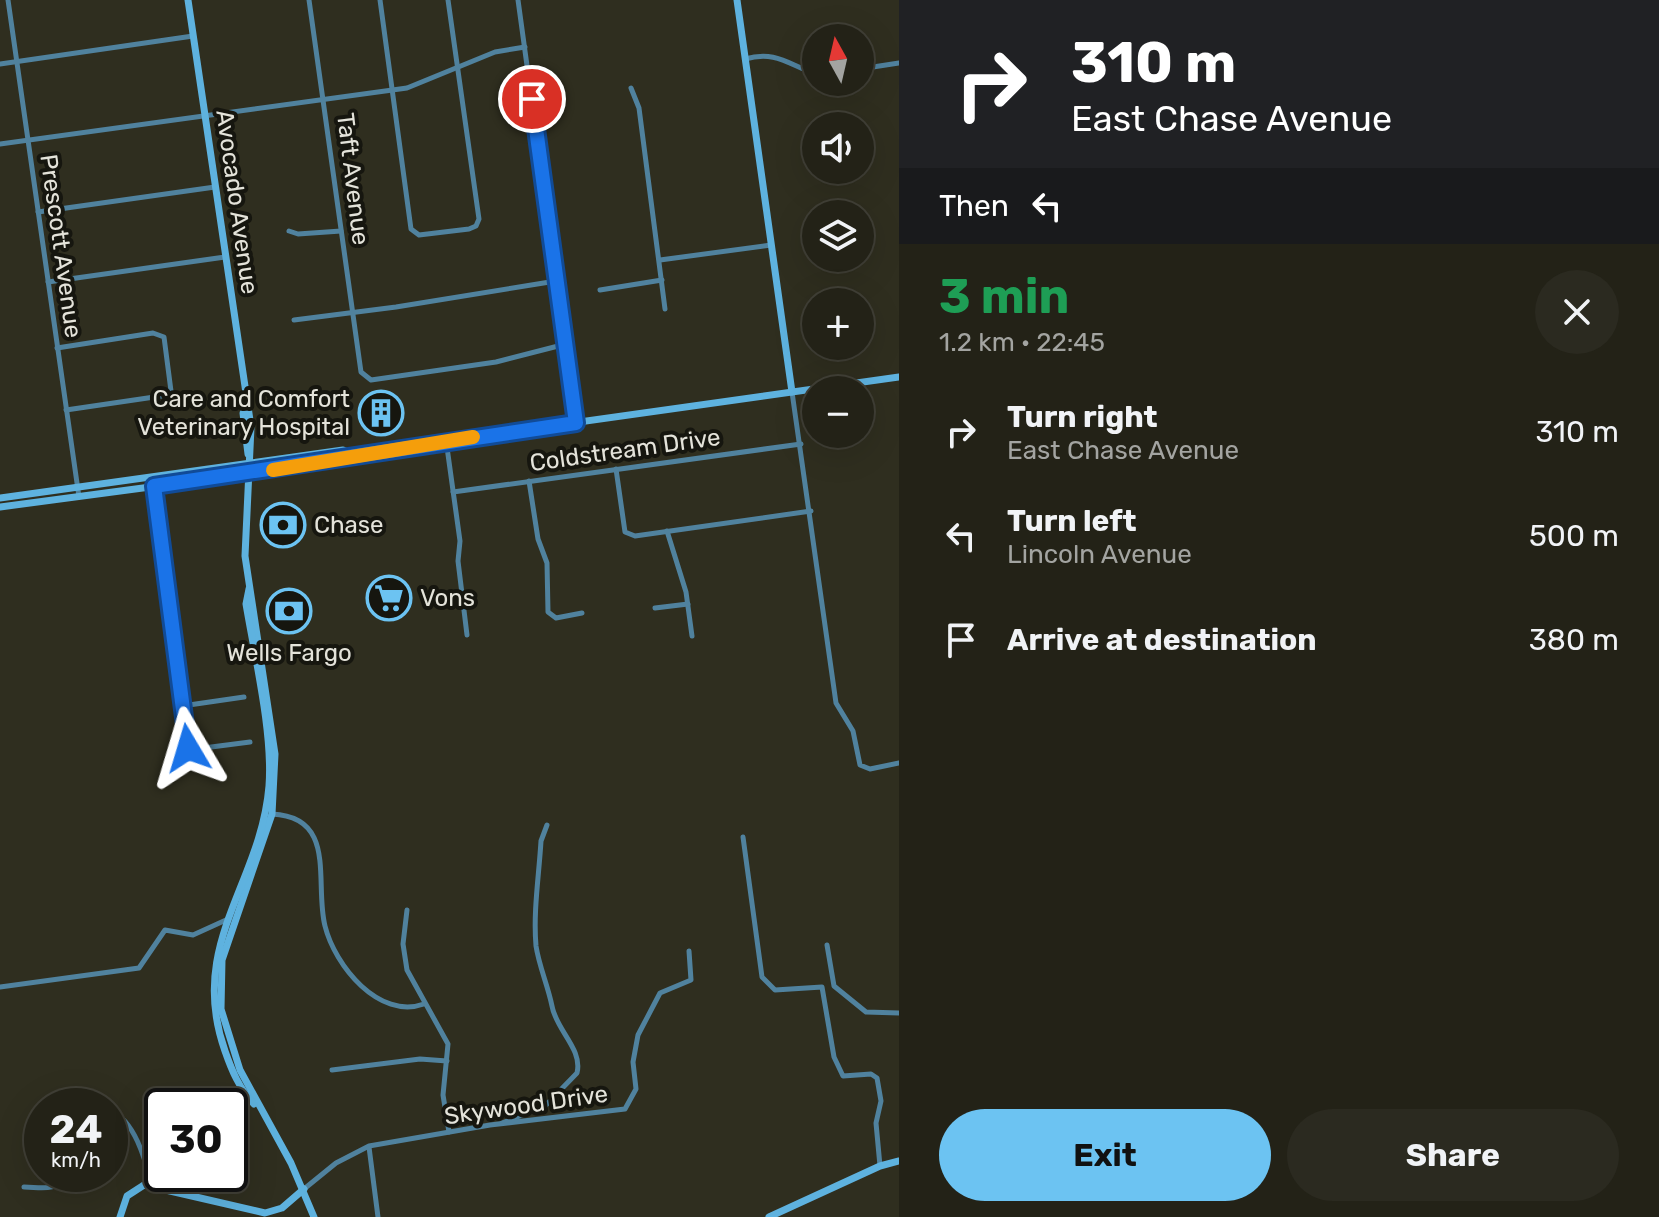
<!DOCTYPE html>
<meta charset="utf-8">
<style>
body{margin:0;font-family:Rubik,sans-serif;background:#2b2a20;color:#f1f3f6;height:100vh;display:flex;flex-direction:column;font-size:30px;white-space:nowrap}
*{box-sizing:border-box;margin:0}
p{font-size:26px;color:#a3a4a1}
.icon{flex:none;width:44px;height:44px;fill:none;stroke:currentColor;stroke-width:2;stroke-linecap:round;stroke-linejoin:round}
.map{position:relative;flex:1;overflow:hidden}
.panel{display:flex;flex-direction:column;background:#232217;width:760px}
.panel>*{flex:none}
.top-card{background:#202124;color:#fff;overflow:hidden}
.needle{width:52px;rotate:352deg}
.buttons{position:absolute;left:802px;top:24px;display:grid;gap:16px}
.buttons a{display:grid;place-items:center;width:72px;height:72px;border-radius:50%;background:#232217;box-shadow:0 8px 32px #0002,0 0 0 2px #403f36;font-size:40px}
.speed{position:absolute;left:24px;top:1088px;display:flex;gap:16px;font-size:40px;font-weight:700;text-align:center}
.speed>*{display:grid;place-content:center;width:104px;height:104px;border-radius:50%;background:#232217;box-shadow:0 8px 32px #0002,0 0 0 2px #403f36;line-height:1}
.speed small{font-size:20px;font-weight:400}
.speed .limit{border:4px solid #111;border-radius:12px;background:#fff;color:#111}
.pin{position:absolute;display:grid;place-items:center;width:68px;height:68px;color:#fff;margin:-34px;border:4px solid #fff;border-radius:50%;box-shadow:0 2px 8px #0007}
.me{position:absolute;width:88px;margin:-44px;rotate:353deg;stroke-linejoin:round;filter:drop-shadow(0 0 6px #0008)}
.turn{display:flex;align-items:center;gap:28px;height:168px;padding:0 40px;font-size:36px}
.turn .icon{width:104px;height:104px;stroke-width:2.5}
.turn b{display:block;font-size:56px;line-height:68px}
.then{display:flex;align-items:center;height:76px;padding:0 40px;background:#0003;gap:16px;font-size:30px}
.round{display:grid;place-items:center;flex:none;width:84px;height:84px;border-radius:42px;background:#2b2a20}
.summary{display:flex;align-items:center;justify-content:space-between;height:136px;padding:0 40px}
h1{font-size:48px;font-weight:700;line-height:60px;color:#1e9e55}
.cta{display:flex;gap:16px;margin-top:auto;padding:16px 40px}
.cta a{flex:1;height:92px;border-radius:48px;background:#6cc3f2;color:#111;font-size:32px;font-weight:700;line-height:92px;text-align:center}
.cta a+a{background:#2b2a20;color:#f1f3f6}
ul{padding:0;list-style:none}
li{display:flex;align-items:center;gap:24px;height:104px;padding:0 40px}
li div{flex:1}
li b{display:block;font-size:30px}
li em{font-style:normal}
main{display:flex;flex:1;min-height:0}
.map>svg:first-child{display:block}
</style>
<main>
<div class="map">
<svg width="899" height="1217" viewBox="0 0 899 1217">
<rect width="100%" height="100%" fill="#2f2e1f"/>
<g fill="none" stroke-linecap="round" stroke-linejoin="round">
<g stroke="#50829e" stroke-width="5">
<polyline points="8,0 79,497"/>
<polyline points="309,0 361,372 371,380 496,362 566,344"/>
<polyline points="380,0 411,229 419,235 469,229 476,226 479,219 448,0"/>
<polyline points="518,0 576,423"/>
<path d="M745 59C776 50 789 65 816 74"/>
<polyline points="0,64 193,36"/>
<polyline points="860,69 899,63"/>
<polyline points="631,88 639,108 665,309"/>
<polyline points="0,144 407,88 495,52 525,47"/>
<polyline points="38,212 215,187"/>
<polyline points="289,231 298,234 341,231"/>
<polyline points="660,260 771,245"/>
<polyline points="48,282 225,257"/>
<polyline points="600,290 662,280"/>
<polyline points="294,320 396,307 556,281"/>
<polyline points="57,348 153,333 164,337 171,391 168,395 66,410"/>
<polyline points="792,392 836,703 853,731 860,765 870,769 899,763"/>
<polyline points="446,440 460,541 458,561 467,635"/>
<polyline points="616,469 625,532 635,536 811,511"/>
<polyline points="152,478 192,767"/>
<polyline points="529,481 538,539 547,563 548,612 556,618 582,613"/>
<polyline points="453,492 801,444"/>
<polyline points="667,531 686,592 692,636"/>
<polyline points="655,608 688,604"/>
<polyline points="182,706 244,697"/>
<polyline points="188,750 250,742"/>
<path d="M272 814C338 817 314 883 325 926 335 966 379 1020 424 1004"/>
<polyline points="743,837 762,977 775,990 822,987 834,1057 843,1076 871,1074 877,1078 881,1101 876,1123 880,1166"/>
<polyline points="407,910 403,944 407,970 448,1044 443,1095 449,1132"/>
<polyline points="827,945 834,986 866,1012 899,1013"/>
<polyline points="0,987 139,968 165,930 193,935 226,920"/>
<polyline points="332,1070 420,1059 447,1061"/>
<path d="M110 1110C135 1121 145 1159 152 1185"/>
<path d="M502 1123 545 1106 577 1073C583 1049 556 1030 552 1006 548 986 539 966 536 946 533 912 539 875 541 841L547 825"/>
<polyline points="369,1147 378,1217"/>
<path d="M24 1187C40 1187 58 1193 64 1174"/>
<polyline points="304,1189 336,1163 369,1146 490,1125 625,1109 636,1089 633,1062 638,1035 660,993 691,980 689,951"/>
</g>
<g stroke="#5eb2df" stroke-width="7">
<polyline points="188,0 251,427 245,556 275,754 272,814 222,960 221,1009 240,1070 291,1163 314,1217"/>
<polyline points="737,0 792,392"/>
<polyline points="246,410 243,413 248,454"/>
<polyline points="0,498 343,450 353,454"/>
<polyline points="0,507 248,474 423,444 899,377"/>
<path d="M249 589 246 604C255 658 273 733 269 786 261 884 187 944 225 1051 232 1071 239 1088 254 1104"/>
<polyline points="120,1217 127,1196 144,1185 265,1213 282,1208 304,1189"/>
<polyline points="769,1217 880,1166 899,1161"/>
</g>
</g>
<g fill="none" stroke-linecap="round" stroke-linejoin="round">
<g stroke="#114b97" stroke-width="20">
<polyline id="route" points="188,748 154,486 576,423 532,99"/>
</g>
<use href="#route" stroke="#1a73e8" stroke-width="14"/>
<polyline stroke="#f59e0b" stroke-width="14" points="273,470 473,437"/>
</g>
<defs>
<g id="building-ring" transform="scale(2.3)"><circle r="9.5" fill="#16160f" stroke="#6cc3f2" stroke-width="1.5"/><path d="M-4-6H4V6H1V3H-1V6H-4ZM-2.5-4.3h1.7v1.8h-1.7ZM.8-4.3h1.7v1.8H.8ZM-2.5-1h1.7V.8h-1.7ZM.8-1h1.7V.8H.8Z" fill="#6cc3f2"/></g>
<g id="bank-ring" transform="scale(2.3)"><circle r="9.5" fill="#16160f" stroke="#6cc3f2" stroke-width="1.5"/><path d="M-6-4H6V4H-6ZM0-2.3a2.3 2.3 0 1 0 0 4.6a2.3 2.3 0 1 0 0-4.6Z" fill="#6cc3f2"/></g>
<g id="supermarket-ring" transform="scale(2.3)"><circle r="9.5" fill="#16160f" stroke="#6cc3f2" stroke-width="1.5"/><path d="M-6-5.5h2.5l.6 2H6L4.5 2H-2.5L-4.4-4H-6ZM-1.5 3.2a1.3 1.3 0 1 0 .1 0ZM3 3.2a1.3 1.3 0 1 0 .1 0Z" fill="#6cc3f2"/></g>
</defs>
<g fill-rule="evenodd">
<use href="#building-ring" x="381" y="413"/>
<use href="#bank-ring" x="283" y="525"/>
<use href="#supermarket-ring" x="389" y="598"/>
<use href="#bank-ring" x="289" y="611"/>
</g>
<g text-anchor="middle" dominant-baseline="central" stroke-width="8" stroke-linejoin="round" paint-order="stroke">
<g font-size="24" fill="#e4e3da" stroke="#16160f">
<text transform="translate(353 179) rotate(83)">Taft Avenue</text>
<text transform="translate(237 202) rotate(82)">Avocado Avenue</text>
<text transform="translate(61 246) rotate(82)">Prescott Avenue</text>
<text transform="translate(625 450) rotate(-8)">Coldstream Drive</text>
<text transform="translate(526 1105) rotate(-8)">Skywood Drive</text>
</g>
<g font-size="24" fill="#e4e3da" stroke="#16160f" text-anchor="start">
<text x="350" y="399" text-anchor="end">Care and Comfort<tspan x="350" dy="28">Veterinary Hospital</tspan></text>
<text x="314" y="525">Chase</text>
<text x="420" y="598">Vons</text>
<text x="289" y="653" text-anchor="middle">Wells Fargo</text>
</g>
</g>
</svg>
<div class="buttons">
<a><svg class="needle" viewBox="-14 -14 28 28"><path d="M0-13l5 13h-10z" fill="#e53935"/><path d="M0 13l5-13h-10z" fill="#a3a4a1"/></svg></a>
<a><svg class="icon" aria-label="sound" viewBox="0 0 24 24"><path d="M4 9h4l5-4v14l-5-4H4zM17 9q2 3 0 6"/></svg></a>
<a><svg class="icon" aria-label="layers" viewBox="0 0 24 24"><path d="M12 4l9 5-9 5-9-5zM3 14l9 5 9-5"/></svg></a>
<a>+</a>
<a>−</a>
</div>
<div class="speed"><div>24<small>km/h</small></div><div class="limit">30</div></div>
<div class="pin" style="left:532px;top:99px;background:#d93025"><svg class="icon" aria-label="arrive" viewBox="0 0 24 24"><path d="M6 21V4h12l-3 4 3 4H6"/></svg></div>
<svg class="me" style="left:188px;top:748px" viewBox="-20 -20 40 40"><path d="M0-17L14 15 0 8-14 15z" fill="#1a73e8" stroke="#fff" stroke-width="4"/></svg>
</div>
<section class="panel">
<div class="top-card">
<div class="turn"><svg class="icon" aria-label="right" viewBox="0 0 24 24"><path d="M7 20v-9h11M14 6l5 5-5 5"/></svg><div><b>310 m</b>East Chase Avenue</div></div>
<div class="then">Then<svg class="icon" aria-label="left" viewBox="0 0 24 24"><path d="M17 20v-9H6M10 6l-5 5 5 5"/></svg></div>
</div>
<div class="summary"><div><h1>3 min</h1><p>1.2 km · 22:45</p></div><a class="round"><svg class="icon" aria-label="close" viewBox="0 0 24 24"><path d="M6 6l12 12M18 6L6 18"/></svg></a></div>
<ul>
<li><svg class="icon" aria-label="right" viewBox="0 0 24 24"><path d="M7 20v-9h11M14 6l5 5-5 5"/></svg><div><b>Turn right</b><p>East Chase Avenue</p></div><em>310 m</em></li>
<li><svg class="icon" aria-label="left" viewBox="0 0 24 24"><path d="M17 20v-9H6M10 6l-5 5 5 5"/></svg><div><b>Turn left</b><p>Lincoln Avenue</p></div><em>500 m</em></li>
<li><svg class="icon" aria-label="arrive" viewBox="0 0 24 24"><path d="M6 21V4h12l-3 4 3 4H6"/></svg><div><b>Arrive at destination</b></div><em>380 m</em></li>
</ul>
<div class="cta"><a>Exit</a><a>Share</a></div>
</section>
</main>
